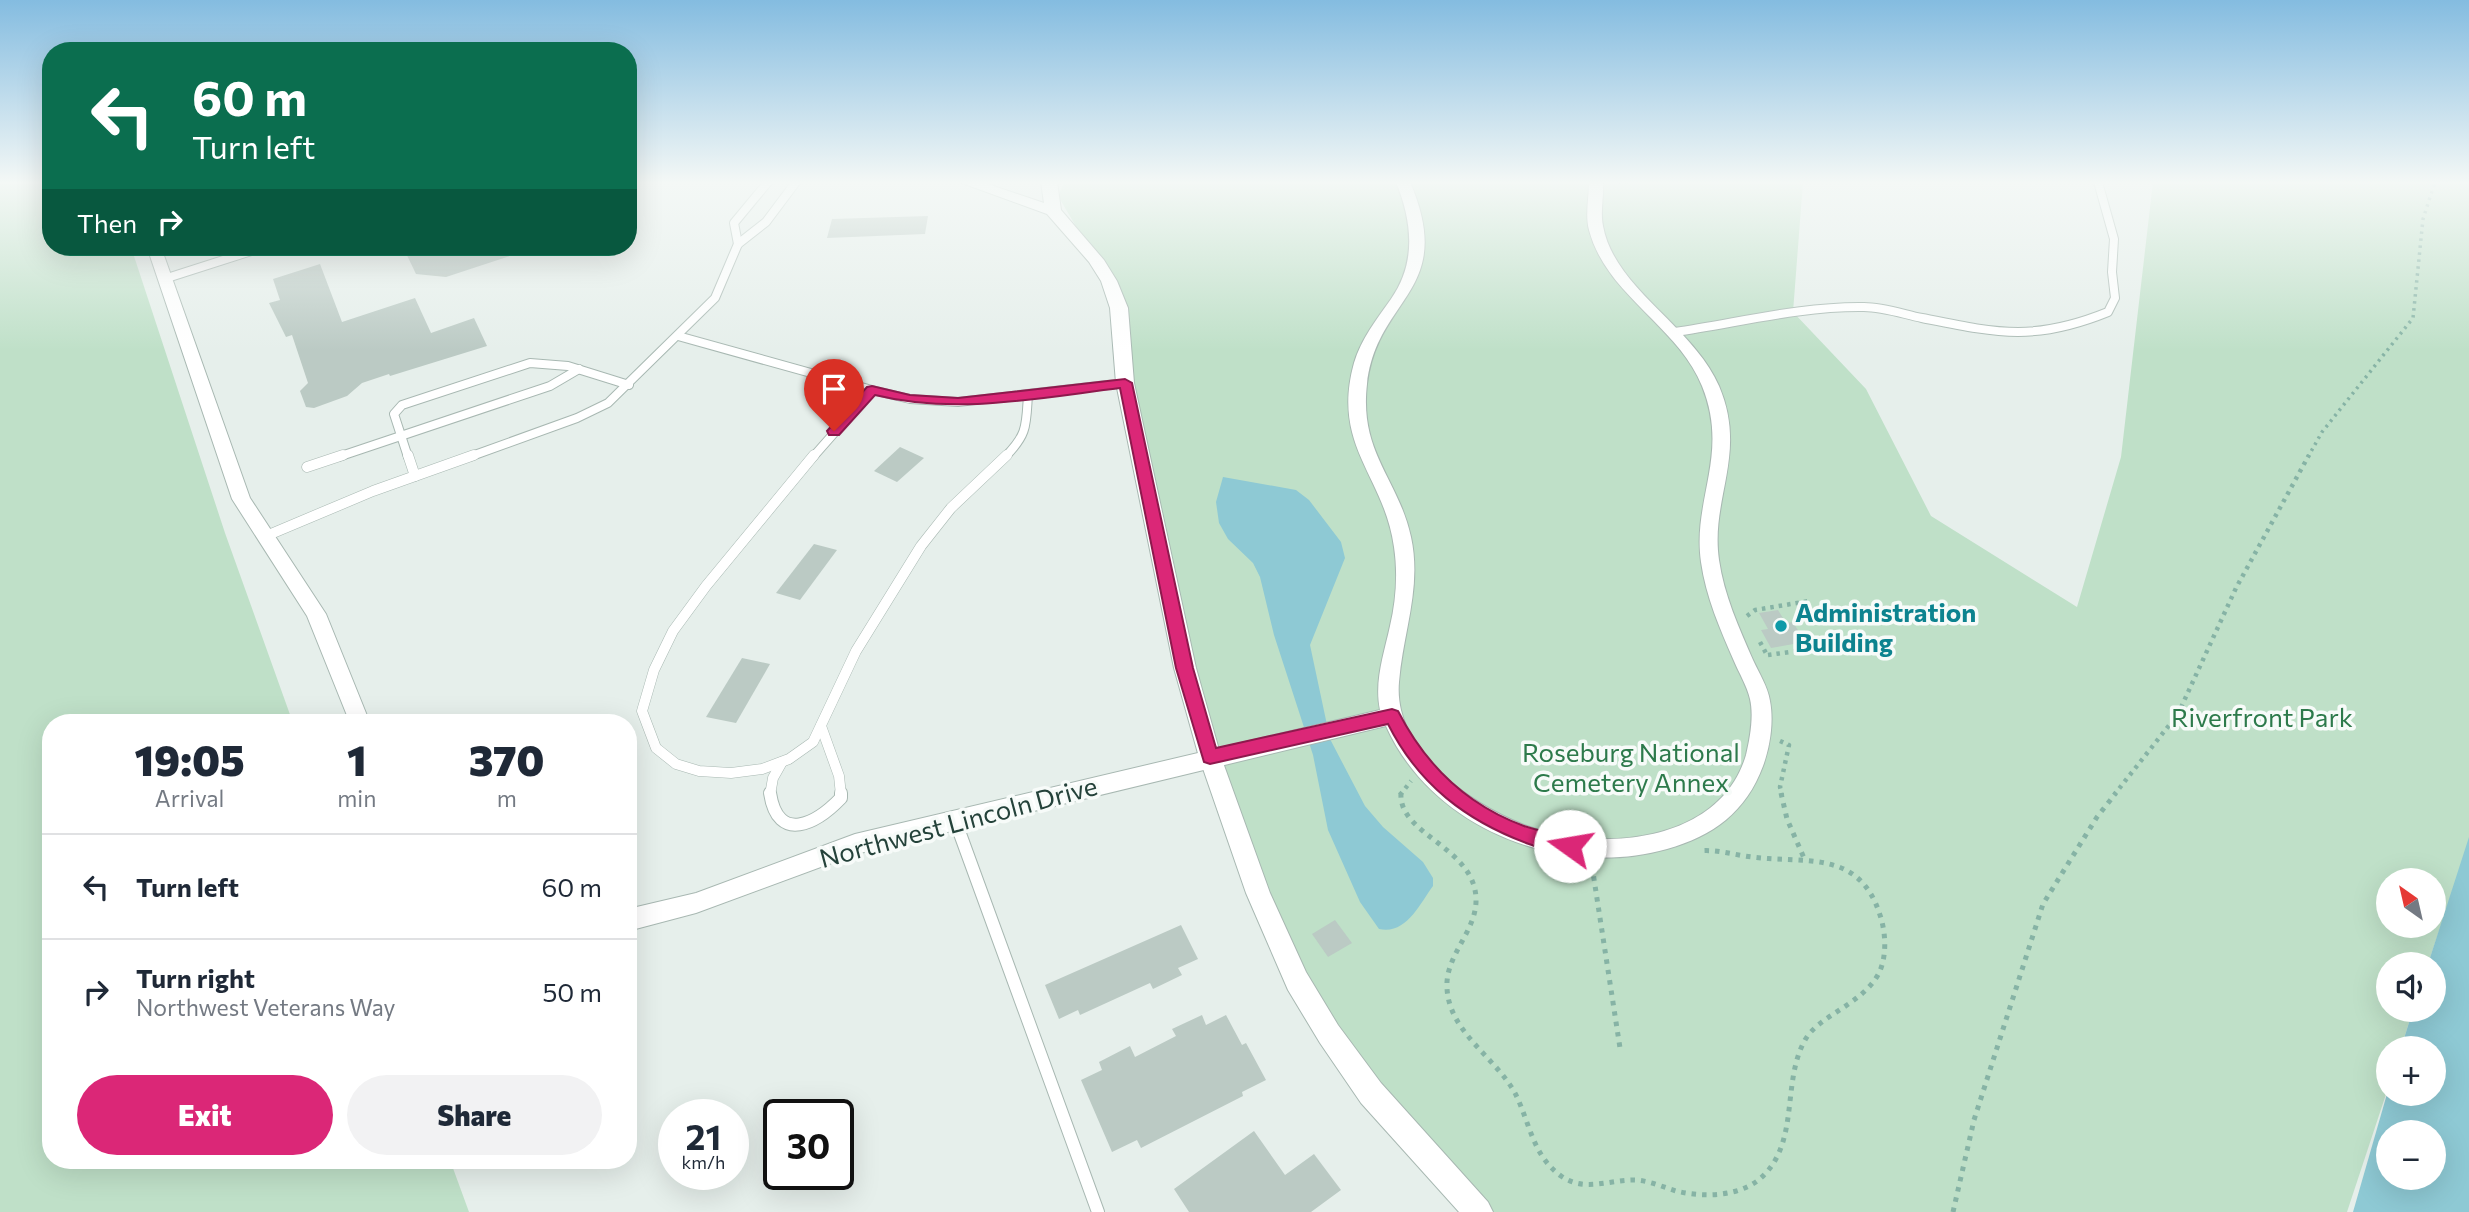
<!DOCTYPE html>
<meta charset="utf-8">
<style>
body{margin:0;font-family:Commissioner,sans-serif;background:#f2f2f3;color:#1f2937;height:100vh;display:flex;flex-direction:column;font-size:26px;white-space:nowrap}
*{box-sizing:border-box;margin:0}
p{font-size:23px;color:#747a83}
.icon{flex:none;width:38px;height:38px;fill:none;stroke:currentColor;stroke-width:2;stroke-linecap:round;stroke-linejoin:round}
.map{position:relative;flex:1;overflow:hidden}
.drawer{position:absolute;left:42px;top:714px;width:595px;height:455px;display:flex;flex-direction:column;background:#fff;border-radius:28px;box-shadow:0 7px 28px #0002}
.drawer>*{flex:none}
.guide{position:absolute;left:42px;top:42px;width:595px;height:214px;border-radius:28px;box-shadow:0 7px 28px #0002;background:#0b6e4f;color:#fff;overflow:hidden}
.needle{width:46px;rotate:326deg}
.buttons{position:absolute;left:2376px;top:868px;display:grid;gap:14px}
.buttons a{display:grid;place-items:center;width:70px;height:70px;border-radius:50%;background:#fff;box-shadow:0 7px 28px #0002;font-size:35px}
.speed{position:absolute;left:658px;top:1099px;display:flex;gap:14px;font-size:35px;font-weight:700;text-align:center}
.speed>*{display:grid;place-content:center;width:91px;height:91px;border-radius:50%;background:#fff;box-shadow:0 7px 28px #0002;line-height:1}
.speed small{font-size:18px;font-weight:400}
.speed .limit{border:4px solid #111;border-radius:10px;background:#fff;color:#111}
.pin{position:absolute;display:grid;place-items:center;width:60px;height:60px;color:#fff;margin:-72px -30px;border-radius:50% 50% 50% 0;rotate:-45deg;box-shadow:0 0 7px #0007}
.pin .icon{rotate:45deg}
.me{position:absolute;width:77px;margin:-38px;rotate:283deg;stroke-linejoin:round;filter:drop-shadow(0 0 5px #0008)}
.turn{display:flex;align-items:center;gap:24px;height:147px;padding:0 35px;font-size:32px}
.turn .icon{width:91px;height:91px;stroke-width:2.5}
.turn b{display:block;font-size:49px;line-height:60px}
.then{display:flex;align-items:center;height:66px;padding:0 35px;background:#0003;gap:14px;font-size:26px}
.eta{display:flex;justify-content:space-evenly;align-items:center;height:119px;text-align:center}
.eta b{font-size:42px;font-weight:800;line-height:49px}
.action{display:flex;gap:14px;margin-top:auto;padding:14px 35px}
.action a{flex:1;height:80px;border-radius:42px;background:#db2777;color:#fff;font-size:28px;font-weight:800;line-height:80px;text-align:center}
.action a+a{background:#f2f2f3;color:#1f2937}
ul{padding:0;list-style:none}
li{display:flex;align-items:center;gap:21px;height:105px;padding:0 35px;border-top:2px solid #e0e1e3}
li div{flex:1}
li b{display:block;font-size:26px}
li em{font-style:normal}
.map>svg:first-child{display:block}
</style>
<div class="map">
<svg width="2469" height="1212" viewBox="0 0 2469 1212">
<rect width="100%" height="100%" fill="#e6efeb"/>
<g fill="#bfe0c8" fill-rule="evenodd">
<polygon points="0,182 51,182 51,247 131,247 225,533 293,723 51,723 51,1160 450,1160 469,1212 0,1212"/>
<path d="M1064 182H1803L1793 312 1866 389 1931 516 2077 607 2121 457 2153 182H2469V841L2428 964H2389V1010H2413L2401 1048H2389V1085L2347 1212H1480L1297 981 1210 757 1118 308 1096 260 1058 196ZM2389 880H2434V926H2389Z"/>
</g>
<g fill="#8ec9d4" fill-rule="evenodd">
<path d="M1223 477 1296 490 1309 500 1341 542 1345 558 1310 645 1330 739 1365 806 1383 827 1423 862 1433 878V886C1419 905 1406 935 1379 929L1360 902 1328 830 1313 755 1274 635 1260 577 1253 563 1228 539 1219 523 1216 502Z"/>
<path d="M2469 837V1212H2353L2389 1087V1094H2434V1048H2401L2413 1010H2434V964H2428ZM2389 1132H2434V1178H2389Z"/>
</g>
<g fill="#bbcac4">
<polygon points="928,216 925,234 827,238 832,219"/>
<polygon points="403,247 528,247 528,250 446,277 416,274"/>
<polygon points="320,264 342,322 415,298 431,333 474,318 487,346 390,376 389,374 362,383 347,396 314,408 306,407 300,391 308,383 292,335 286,337 269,303 280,300 273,279"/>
<polygon points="900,447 924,458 897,482 874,471"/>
<polygon points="814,544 837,550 800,600 776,593"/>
<polygon points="1778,610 1786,623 1793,622 1805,642 1771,648 1761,630 1768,629 1759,613"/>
<polygon points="742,658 770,664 736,723 706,717"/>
<polygon points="1335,920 1352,943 1328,957 1312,934"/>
<polygon points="1181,925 1198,959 1178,968 1182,975 1153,989 1150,983 1080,1015 1078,1010 1059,1019 1045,985"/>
<polygon points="1202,1015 1206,1025 1226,1015 1242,1045 1246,1043 1266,1080 1242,1092 1243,1096 1141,1148 1137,1140 1112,1152 1081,1080 1102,1070 1099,1062 1130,1046 1135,1057 1176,1036 1172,1029"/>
<polygon points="1254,1131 1285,1175 1314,1154 1341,1190 1311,1212 1189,1212 1174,1189"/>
</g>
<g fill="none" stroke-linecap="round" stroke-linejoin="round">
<g stroke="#a8b8b2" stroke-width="10">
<g id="service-far2">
<polyline points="738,244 734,223 768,182"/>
<polyline points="164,279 264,247"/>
<path d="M1675 332C1737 323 1802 306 1864 307 1883 307 1903 314 1922 318 1997 333 2034 342 2108 312L2115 298 2112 272 2114 239 2098 182"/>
<polyline points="678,336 872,390"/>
<polyline points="338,457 550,386 579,369"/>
<polyline points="408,457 394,414 402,405 530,363 568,366 629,385"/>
<polyline points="469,457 577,418 608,403 715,298 738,244 766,222 796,182"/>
<polyline points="813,457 872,390 910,399 958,402 1125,383"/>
<path d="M1005 457C1028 434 1026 425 1028 394"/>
</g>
</g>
<g stroke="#a8b8b2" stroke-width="11">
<g id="service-far1">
<polyline points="408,455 415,476"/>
<polyline points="814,455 706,586 673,631 654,670 642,711 656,748 676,764 699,771 731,773 762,769 789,759 813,742 856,651 921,546 951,508 1007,455"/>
<polyline points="307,467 343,455"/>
<polyline points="266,536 373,491 474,455"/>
<polyline points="821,726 839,776 841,795"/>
<polyline points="770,795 773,778 782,762"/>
</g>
</g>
<g stroke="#a8b8b2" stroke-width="14">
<g id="service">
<path d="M770 793C778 845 817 823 841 798V793"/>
<polyline points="955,820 1098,1212"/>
</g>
</g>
<g stroke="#a8b8b2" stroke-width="2">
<g id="minor">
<path d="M1396 182H1410C1457 292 1377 296 1367 384 1359 453 1398 478 1411 537 1422 588 1403 632 1399 682 1393 750 1468 803 1524 825 1598 853 1720 844 1746 755 1750 738 1754 716 1750 699 1747 686 1739 673 1734 661 1720 629 1706 597 1701 562 1692 499 1730 455 1702 386 1678 326 1606 295 1589 230 1585 215 1589 198 1589 182H1603C1604 196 1600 212 1603 226 1614 288 1693 326 1719 386 1748 454 1710 498 1719 560 1724 595 1739 628 1753 660 1759 673 1768 687 1770 701 1774 722 1770 747 1763 766 1746 812 1713 836 1667 849 1561 879 1432 829 1386 726L856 854 696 913 628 931V909L696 893 855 834 1380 710C1374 681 1384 654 1390 626 1396 601 1398 573 1394 547 1384 475 1331 446 1354 363 1361 339 1377 319 1391 299 1417 262 1412 221 1396 182Z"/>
<polygon points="147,247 161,247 250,498 326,614 370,723 350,723 307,616 232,499"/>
</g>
</g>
<g stroke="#a8b8b2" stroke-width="2">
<polygon id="tertiary" points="959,182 982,182 1044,203 1041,182 1057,182 1061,210 1104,260 1117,281 1128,308 1134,383 1196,668 1221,757 1270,893 1306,972 1338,1025 1381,1083 1488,1202 1493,1212 1459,1212 1361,1103 1320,1043 1288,990 1246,893 1199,757 1174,668 1116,383 1110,308 1101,281 1089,262 1047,214"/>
</g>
<g stroke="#86b3a5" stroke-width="3.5" stroke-dasharray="2.5 4.5" stroke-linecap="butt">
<polyline points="1618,182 1632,182"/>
<polyline points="2308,457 2322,432 2413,318 2423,219 2435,182"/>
</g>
<g stroke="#86b3a5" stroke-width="4.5" stroke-dasharray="3.5 5" stroke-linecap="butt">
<polyline points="1747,616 1755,610 1809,601"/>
<polyline points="1760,642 1767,655"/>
<polyline points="1768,655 1841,645"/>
<polyline points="1780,741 1789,745 1780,787 1782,795"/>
<polyline points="1400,795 1411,781"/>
<polyline points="2114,795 2178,714 2236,588 2309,455"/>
</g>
<g stroke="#86b3a5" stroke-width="5" stroke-dasharray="4.5 6" stroke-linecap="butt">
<path d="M1401 793C1398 835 1475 847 1476 899 1477 931 1445 955 1447 988 1449 1033 1497 1058 1516 1095 1530 1124 1533 1156 1561 1176 1585 1193 1610 1179 1636 1180 1650 1181 1663 1187 1676 1191 1704 1198 1744 1197 1765 1174 1799 1138 1782 1081 1805 1040 1819 1015 1862 1005 1879 973 1887 956 1886 933 1880 915 1859 848 1803 864 1752 857 1734 855 1717 849 1699 851"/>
<polyline points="1781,793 1787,819 1804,858"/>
<polyline points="1592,866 1620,1048"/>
<polyline points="1953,1212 1974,1120 2043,904 2097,817 2116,793"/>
</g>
<use href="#service-far2" stroke="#fff" stroke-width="8"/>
<use href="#service-far1" stroke="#fff" stroke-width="10"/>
<use href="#service" stroke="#fff" stroke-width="12"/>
<use href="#minor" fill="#fff" fill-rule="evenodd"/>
<use href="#tertiary" fill="#fff" fill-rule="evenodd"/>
</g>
<linearGradient id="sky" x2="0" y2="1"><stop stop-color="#84bce0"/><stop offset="0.52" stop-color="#f4f8f6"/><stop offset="1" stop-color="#f4f8f6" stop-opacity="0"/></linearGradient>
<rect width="2469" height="351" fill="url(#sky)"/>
<path fill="#db2777" stroke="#8e194d" stroke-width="2" d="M1125 379 1132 383 1193 668 1216 748 1392 709 1398 711C1425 764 1467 805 1524 826 1541 832 1560 834 1577 840L1579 846 1577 852C1561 857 1544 849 1529 844 1466 821 1418 784 1388 724L1210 764 1204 762 1176 668 1120 388C1038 398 956 415 875 395L839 435H829L827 431 867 387 872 386 910 395 958 398Z"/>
<circle fill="#0f9aa8" stroke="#f7fbf9" stroke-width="2.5" cx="1781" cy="626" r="7"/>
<g text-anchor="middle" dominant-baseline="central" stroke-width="7" stroke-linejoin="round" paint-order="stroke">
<g font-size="26" font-weight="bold" fill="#0d838f" stroke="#f7fbf9" text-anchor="start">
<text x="1795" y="611">Administration<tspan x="1795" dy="30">Building</tspan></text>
</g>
<g font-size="26" fill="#2d7a4b" stroke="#f7fbf9">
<text x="2262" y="716">Riverfront Park</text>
<text x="1631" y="751">Roseburg National<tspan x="1631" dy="30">Cemetery Annex</tspan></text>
</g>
<g font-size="26" fill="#24423a" stroke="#f7fbf9">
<text transform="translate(958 821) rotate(-15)">Northwest Lincoln Drive</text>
</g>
</g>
</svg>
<div class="buttons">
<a><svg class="needle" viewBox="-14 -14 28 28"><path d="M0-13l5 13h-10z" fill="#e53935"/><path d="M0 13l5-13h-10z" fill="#747a83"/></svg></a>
<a><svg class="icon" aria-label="sound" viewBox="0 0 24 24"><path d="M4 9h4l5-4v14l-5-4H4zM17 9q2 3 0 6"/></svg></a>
<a>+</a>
<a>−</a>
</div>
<div class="speed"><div>21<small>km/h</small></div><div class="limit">30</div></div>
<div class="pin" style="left:834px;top:431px;background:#d93025"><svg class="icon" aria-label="arrive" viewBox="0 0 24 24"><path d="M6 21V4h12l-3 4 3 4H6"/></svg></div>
<svg class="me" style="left:1570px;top:846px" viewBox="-20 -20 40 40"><circle r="19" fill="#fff"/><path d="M0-13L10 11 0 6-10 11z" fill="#db2777"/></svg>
<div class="guide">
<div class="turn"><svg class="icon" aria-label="left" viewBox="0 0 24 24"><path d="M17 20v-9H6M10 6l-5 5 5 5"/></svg><div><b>60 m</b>Turn left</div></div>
<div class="then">Then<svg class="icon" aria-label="right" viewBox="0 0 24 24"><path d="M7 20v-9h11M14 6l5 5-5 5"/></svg></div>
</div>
<section class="drawer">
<div class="eta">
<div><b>19:05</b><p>Arrival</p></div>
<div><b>1</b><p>min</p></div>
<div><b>370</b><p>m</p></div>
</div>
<ul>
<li><svg class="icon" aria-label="left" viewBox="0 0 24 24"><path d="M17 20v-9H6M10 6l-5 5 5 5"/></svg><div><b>Turn left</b></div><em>60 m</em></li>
<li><svg class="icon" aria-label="right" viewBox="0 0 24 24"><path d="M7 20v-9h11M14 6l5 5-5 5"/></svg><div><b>Turn right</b><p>Northwest Veterans Way</p></div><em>50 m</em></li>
</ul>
<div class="action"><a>Exit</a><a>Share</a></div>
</section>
</div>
